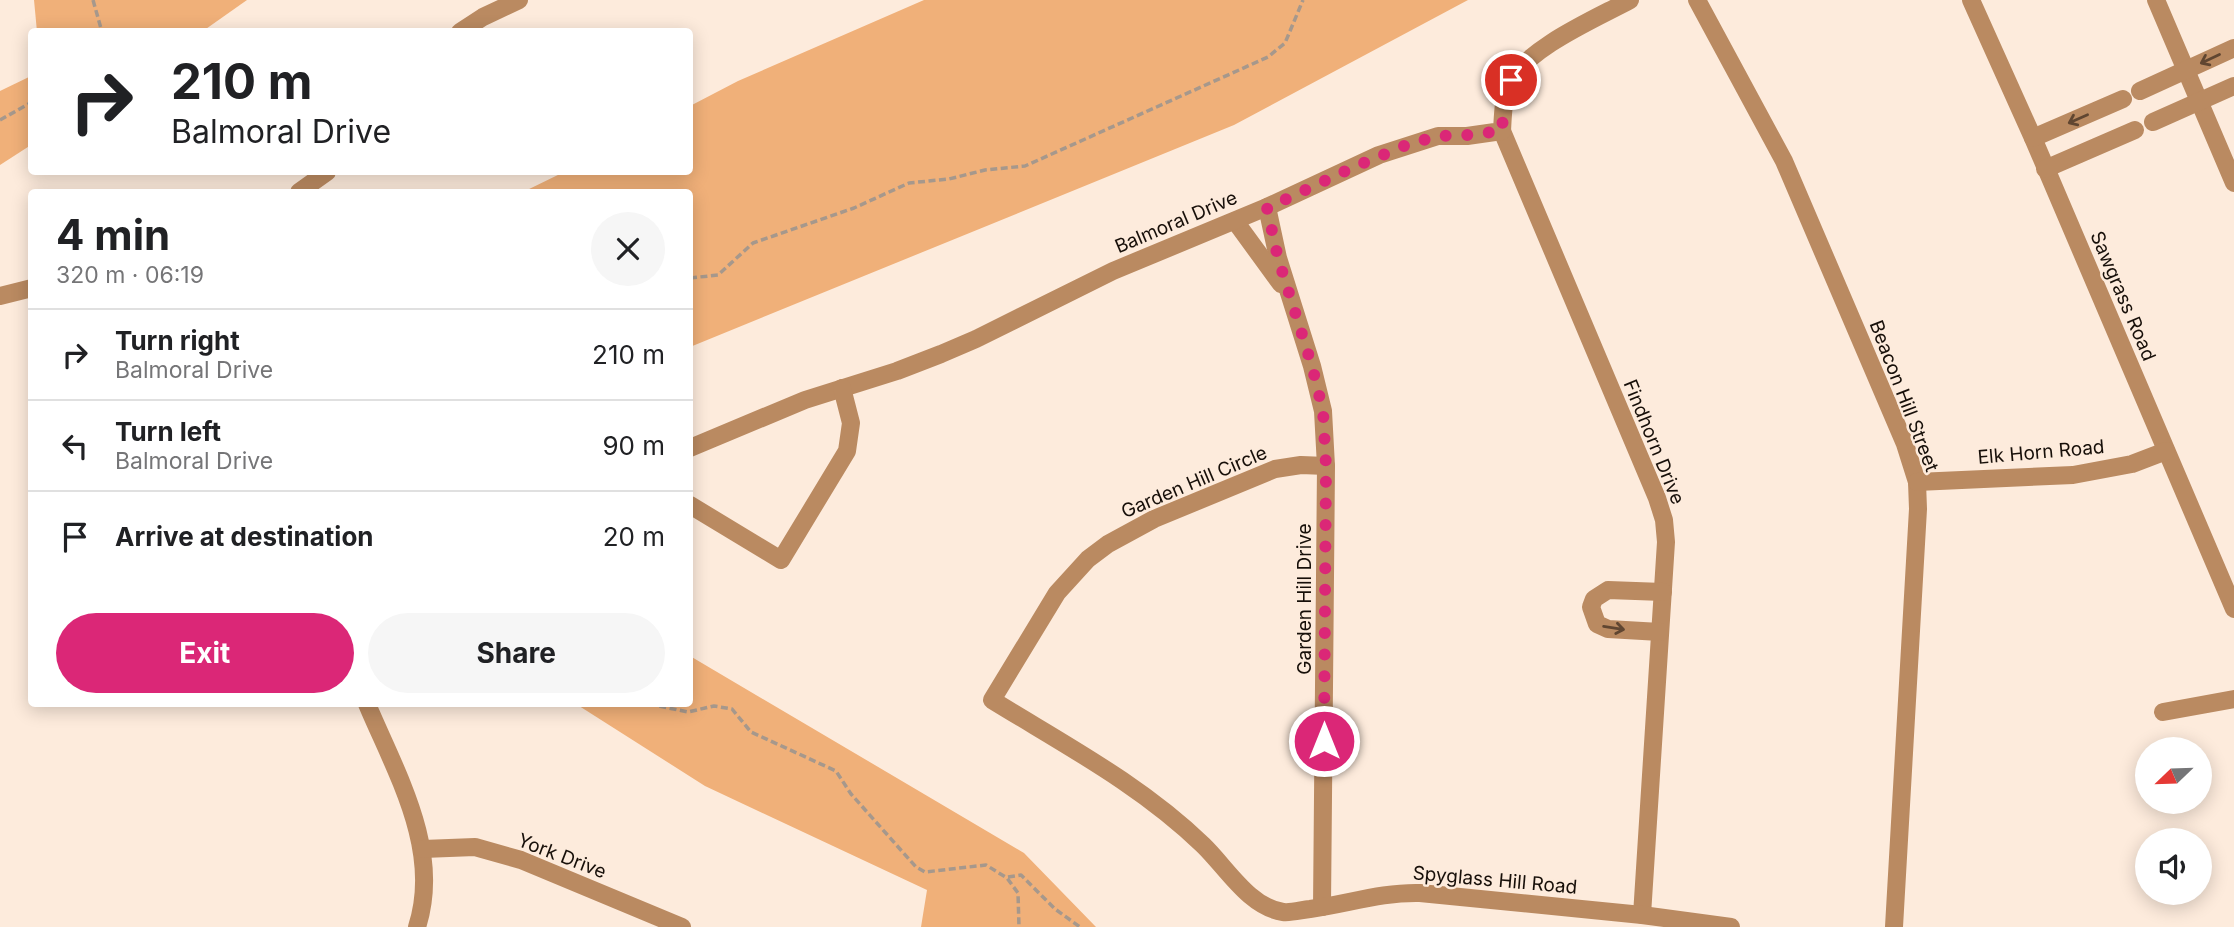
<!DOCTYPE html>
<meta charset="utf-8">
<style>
body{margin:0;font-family:Inter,sans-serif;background:#f6f6f6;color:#202124;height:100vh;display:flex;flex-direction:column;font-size:26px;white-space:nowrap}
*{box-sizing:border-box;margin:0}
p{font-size:23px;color:#757577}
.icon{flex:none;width:38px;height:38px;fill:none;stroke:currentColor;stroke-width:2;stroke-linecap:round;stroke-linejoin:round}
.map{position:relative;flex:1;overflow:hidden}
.side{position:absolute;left:28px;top:189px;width:665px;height:518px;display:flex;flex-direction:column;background:#fff;border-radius:7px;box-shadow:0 4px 18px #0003}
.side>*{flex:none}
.top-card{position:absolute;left:28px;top:28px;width:665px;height:147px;border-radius:7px;box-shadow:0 4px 18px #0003;background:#fff;color:#202124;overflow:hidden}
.needle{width:46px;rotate:247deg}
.fabs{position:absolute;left:2135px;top:737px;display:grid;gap:14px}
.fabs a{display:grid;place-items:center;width:77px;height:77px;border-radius:50%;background:#fff;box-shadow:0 4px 18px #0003;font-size:35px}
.pin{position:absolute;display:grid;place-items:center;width:60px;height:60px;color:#fff;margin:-30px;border:4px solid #fff;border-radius:50%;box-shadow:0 2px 7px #0007}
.me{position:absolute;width:77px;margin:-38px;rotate:0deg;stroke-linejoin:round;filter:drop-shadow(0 0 5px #0008)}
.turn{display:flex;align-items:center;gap:24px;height:147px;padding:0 28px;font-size:32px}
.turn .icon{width:91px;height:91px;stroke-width:2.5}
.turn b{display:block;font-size:49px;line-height:60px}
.round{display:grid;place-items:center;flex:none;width:74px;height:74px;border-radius:37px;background:#f6f6f6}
.headline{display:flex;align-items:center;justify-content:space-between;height:119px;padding:0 28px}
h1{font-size:42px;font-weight:700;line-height:52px}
.button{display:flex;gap:14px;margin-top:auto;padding:14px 28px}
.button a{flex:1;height:80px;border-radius:42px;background:#db2777;color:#fff;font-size:28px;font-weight:700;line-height:80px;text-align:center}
.button a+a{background:#f6f6f6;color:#202124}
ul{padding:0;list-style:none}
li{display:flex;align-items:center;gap:21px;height:91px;padding:0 28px;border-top:2px solid #e0e0e0}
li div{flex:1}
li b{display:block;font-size:26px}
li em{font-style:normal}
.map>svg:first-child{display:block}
</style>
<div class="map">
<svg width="2234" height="927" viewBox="0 0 2234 927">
<rect width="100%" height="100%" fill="#fdebdc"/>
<g fill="#f0b079">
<polygon points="34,0 247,0 203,31 37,32"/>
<polygon points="924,0 1468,0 1234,125 690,347 690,192 523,192 564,172 690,172 690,106 738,81"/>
<polygon points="31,76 31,145 0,165 0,91"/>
<polygon points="690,656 1024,853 1096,927 921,927 927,890 705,786 576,704 690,704"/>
</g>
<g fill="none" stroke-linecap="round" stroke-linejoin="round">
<g stroke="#a6988c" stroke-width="3.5" stroke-dasharray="7 3.5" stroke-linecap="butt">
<polyline points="93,0 102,32"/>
<polyline points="0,120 32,102"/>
<polyline points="690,278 718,275 753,243 854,208 909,183 949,179 985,170 1025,166 1268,57 1285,43 1303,0"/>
<polyline points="649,704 688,712 714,706 732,709 751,732 836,771 851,794 916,867 925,872 986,865 1007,878 1018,893 1019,927"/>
<polyline points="1008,877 1021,875 1055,909 1080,927"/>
</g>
<g stroke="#ba8a61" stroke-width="18">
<polyline points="1697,0 1784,161 1905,444 1917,482 1918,509 1894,927"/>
<polyline points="1971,0 2033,138 2234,609"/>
<polyline points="2156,0 2234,183"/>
<polyline points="460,32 483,17 519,0"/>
<polyline points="2140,91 2234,48"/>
<polyline points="2153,122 2234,86"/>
<polyline points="1502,131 1657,498 1664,520 1666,542 1642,915"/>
<polyline points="2033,138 2123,99"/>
<polyline points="2045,169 2135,130"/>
<polyline points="299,192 327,172"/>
<polyline points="1267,207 1278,258 1312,366 1323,411 1326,466 1322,907"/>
<polyline points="1235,221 1281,284"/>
<polyline points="0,296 32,288"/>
<path d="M690 448 805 400 897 371 941 354 976 339 1113 271 1267 207 1379 155 1438 136H1467L1502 131C1503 114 1503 98 1510 83 1526 48 1597 18 1630 0"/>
<path d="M1326 466 1301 465 1275 469 1154 519 1108 544 1088 559 1057 593 992 700C1065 745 1141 785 1203 845 1226 867 1249 907 1283 912 1291 913 1301 910 1310 909 1347 904 1382 892 1420 893L1642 915 1731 927"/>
<polyline points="1917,482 2073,475 2132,464 2166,451"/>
<polyline points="690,505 781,560 847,451 851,423 842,388"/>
<polyline points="1660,632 1608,629 1597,624 1591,607 1594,599 1608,590 1663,592"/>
<path d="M367 704C396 773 442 850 417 927"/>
<polyline points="2163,712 2234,699"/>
<polyline points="423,849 475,847 521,860 682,927"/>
</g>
</g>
<defs><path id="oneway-shaft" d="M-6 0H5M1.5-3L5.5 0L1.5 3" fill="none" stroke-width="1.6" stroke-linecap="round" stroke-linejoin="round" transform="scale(1.75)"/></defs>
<g stroke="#604631">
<use href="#oneway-shaft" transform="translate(2210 59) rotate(155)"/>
<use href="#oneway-shaft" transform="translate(2078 119) rotate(156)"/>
<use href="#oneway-shaft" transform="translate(1614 628) rotate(9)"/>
</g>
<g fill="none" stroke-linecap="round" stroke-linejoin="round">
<polyline stroke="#db2777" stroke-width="12" stroke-dasharray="0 21.6" points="1324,741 1326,466 1323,411 1312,366 1278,258 1267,208 1354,167 1409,144 1438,136 1467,135 1502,131 1504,99 1511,80"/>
</g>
<g text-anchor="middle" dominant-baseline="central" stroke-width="5" stroke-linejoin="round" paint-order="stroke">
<g font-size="19" fill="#170f09" stroke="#fdebdc">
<text transform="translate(1176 222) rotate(-23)">Balmoral Drive</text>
<text transform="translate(2123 296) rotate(67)">Sawgrass Road</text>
<text transform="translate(1904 396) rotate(69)">Beacon Hill Street</text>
<text transform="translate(1654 442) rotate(68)">Findhorn Drive</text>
<text transform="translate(2041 452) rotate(-5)">Elk Horn Road</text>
<text transform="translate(1194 482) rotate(-23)">Garden Hill Circle</text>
<text transform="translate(1304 599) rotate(-90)">Garden Hill Drive</text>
<text transform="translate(562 856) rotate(21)">York Drive</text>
<text transform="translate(1495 880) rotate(5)">Spyglass Hill Road</text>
</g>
</g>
</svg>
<div class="fabs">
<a><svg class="needle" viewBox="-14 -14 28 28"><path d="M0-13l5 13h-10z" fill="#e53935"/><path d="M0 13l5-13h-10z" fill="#757577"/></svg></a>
<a><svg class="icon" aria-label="sound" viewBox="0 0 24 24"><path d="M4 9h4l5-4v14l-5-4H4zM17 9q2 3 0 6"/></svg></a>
</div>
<div class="pin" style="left:1511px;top:80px;background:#d93025"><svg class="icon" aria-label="arrive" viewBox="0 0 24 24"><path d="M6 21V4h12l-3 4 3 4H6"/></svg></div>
<svg class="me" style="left:1324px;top:741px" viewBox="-20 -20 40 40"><circle r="17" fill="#db2777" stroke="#fff" stroke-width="3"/><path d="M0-11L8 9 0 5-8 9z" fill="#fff"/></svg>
<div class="top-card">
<div class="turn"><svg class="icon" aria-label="right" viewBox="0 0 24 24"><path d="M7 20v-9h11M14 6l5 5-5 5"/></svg><div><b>210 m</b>Balmoral Drive</div></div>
</div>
<section class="side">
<div class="headline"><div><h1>4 min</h1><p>320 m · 06:19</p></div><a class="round"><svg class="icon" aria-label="close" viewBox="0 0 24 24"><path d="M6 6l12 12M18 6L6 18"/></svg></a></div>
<ul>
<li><svg class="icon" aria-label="right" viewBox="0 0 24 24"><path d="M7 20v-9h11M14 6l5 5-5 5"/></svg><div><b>Turn right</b><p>Balmoral Drive</p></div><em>210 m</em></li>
<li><svg class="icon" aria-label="left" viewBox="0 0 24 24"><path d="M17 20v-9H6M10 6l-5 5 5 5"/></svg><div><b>Turn left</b><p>Balmoral Drive</p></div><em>90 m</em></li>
<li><svg class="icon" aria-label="arrive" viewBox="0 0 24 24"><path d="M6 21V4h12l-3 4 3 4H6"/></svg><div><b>Arrive at destination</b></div><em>20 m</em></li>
</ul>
<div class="button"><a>Exit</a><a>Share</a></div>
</section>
</div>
